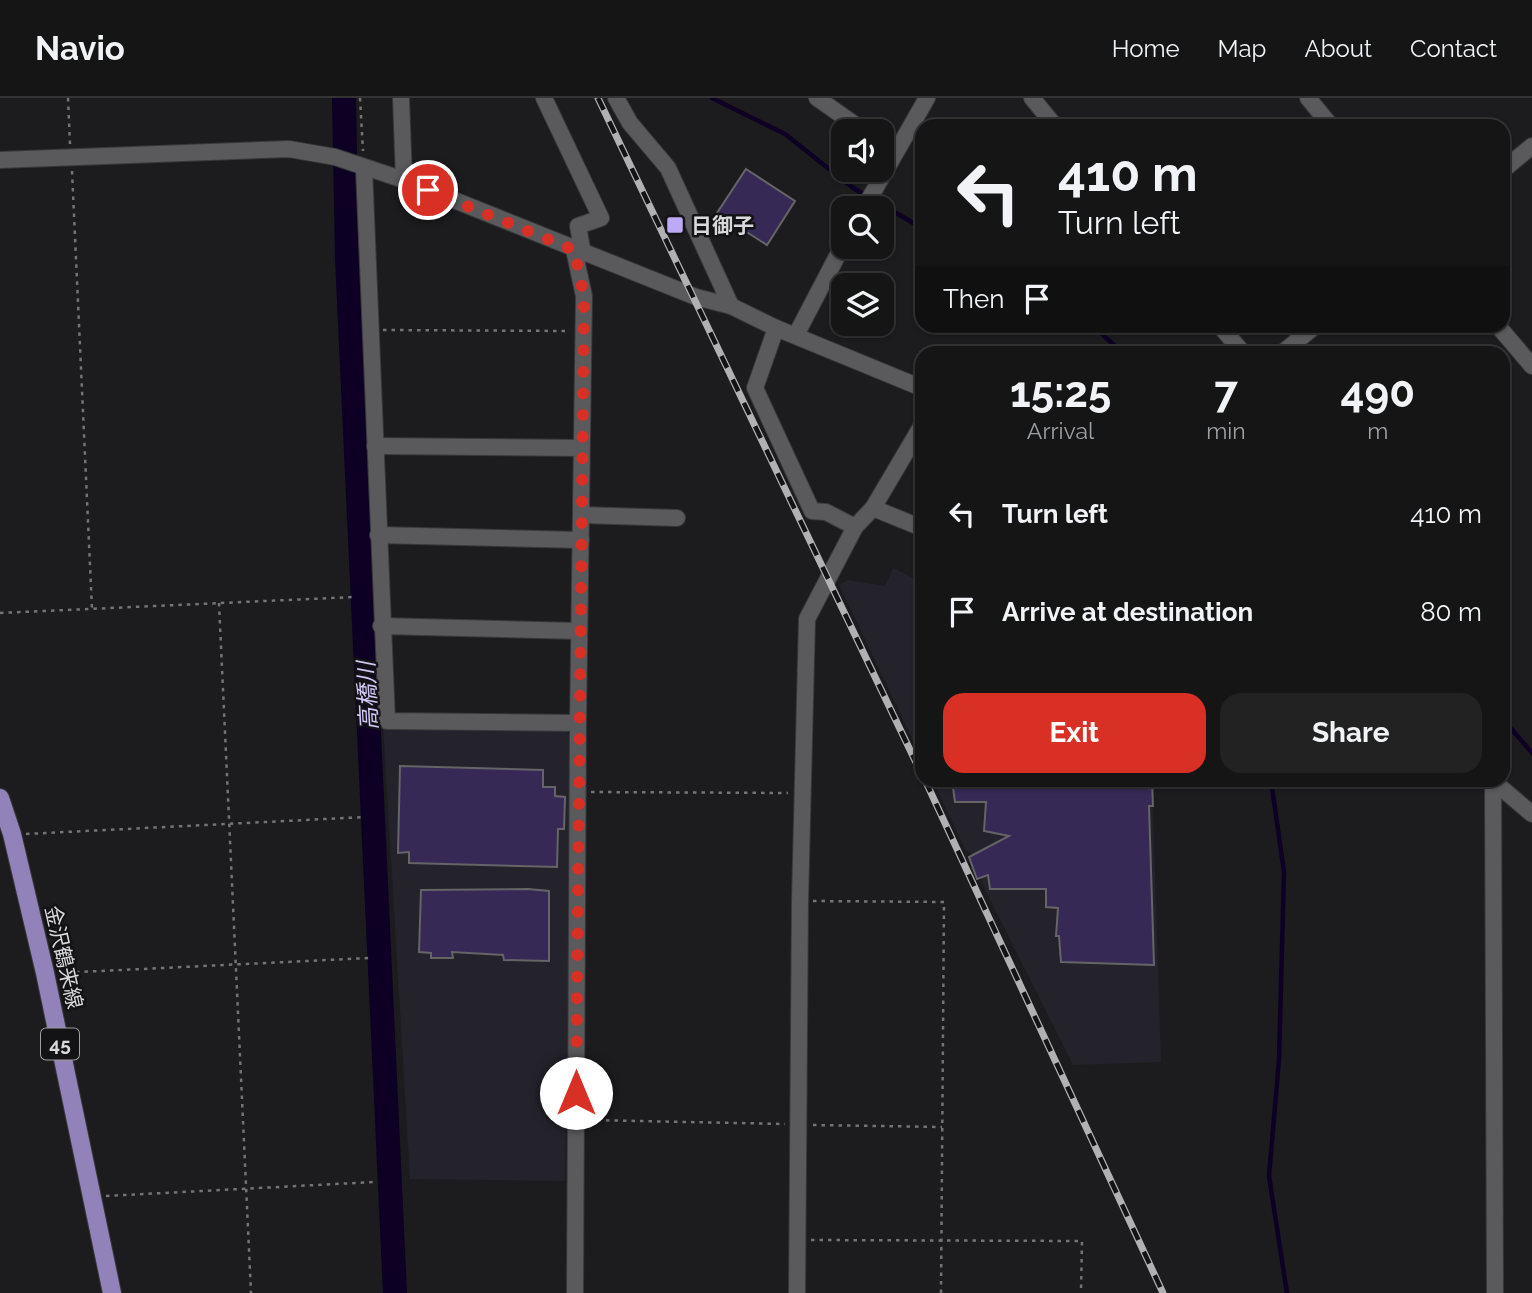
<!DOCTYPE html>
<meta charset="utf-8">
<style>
body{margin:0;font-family:Raleway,"Noto Sans JP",sans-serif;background:#222223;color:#f1f3f6;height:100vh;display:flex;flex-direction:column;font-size:26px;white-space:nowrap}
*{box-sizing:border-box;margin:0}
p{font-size:23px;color:#9d9fa1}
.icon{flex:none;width:38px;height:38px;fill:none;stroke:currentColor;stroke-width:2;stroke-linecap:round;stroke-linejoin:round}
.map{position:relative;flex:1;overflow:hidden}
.side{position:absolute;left:915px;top:248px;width:595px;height:441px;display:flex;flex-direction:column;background:#151516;border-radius:21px;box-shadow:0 2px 5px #0004,0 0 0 2px #343435}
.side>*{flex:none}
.guide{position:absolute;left:915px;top:21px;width:595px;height:214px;border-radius:21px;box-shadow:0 2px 5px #0004,0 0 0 2px #343435;background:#151516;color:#f1f3f6;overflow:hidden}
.controls{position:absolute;left:831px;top:21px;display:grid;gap:14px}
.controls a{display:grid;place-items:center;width:63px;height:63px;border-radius:14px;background:#151516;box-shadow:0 2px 5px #0004,0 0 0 2px #343435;font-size:35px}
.pin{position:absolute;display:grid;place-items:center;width:60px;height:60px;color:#fff;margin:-30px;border:4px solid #fff;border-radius:50%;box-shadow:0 2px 7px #0007}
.me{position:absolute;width:77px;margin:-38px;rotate:0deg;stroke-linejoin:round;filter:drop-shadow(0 0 5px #0008)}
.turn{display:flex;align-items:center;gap:24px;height:147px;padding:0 28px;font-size:32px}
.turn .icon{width:91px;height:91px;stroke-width:2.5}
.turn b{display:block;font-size:49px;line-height:60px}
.then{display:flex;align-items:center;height:66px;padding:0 28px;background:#0003;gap:14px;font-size:26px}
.eta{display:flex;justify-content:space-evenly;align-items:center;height:119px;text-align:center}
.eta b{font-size:42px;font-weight:700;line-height:49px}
.action{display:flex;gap:14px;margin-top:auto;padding:14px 28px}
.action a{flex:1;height:80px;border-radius:21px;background:#d93025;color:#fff;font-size:28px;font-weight:700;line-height:80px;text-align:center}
.action a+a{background:#222223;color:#f1f3f6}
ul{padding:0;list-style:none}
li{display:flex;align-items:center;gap:21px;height:98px;padding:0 28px}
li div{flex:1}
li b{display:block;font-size:26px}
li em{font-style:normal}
header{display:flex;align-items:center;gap:42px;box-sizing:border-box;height:98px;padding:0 35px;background:#151516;border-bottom:2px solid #343435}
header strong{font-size:33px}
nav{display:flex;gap:38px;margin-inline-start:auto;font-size:24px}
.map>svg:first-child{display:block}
</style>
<header>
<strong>Navio</strong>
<nav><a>Home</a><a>Map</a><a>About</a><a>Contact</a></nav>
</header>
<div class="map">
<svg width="1532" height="1195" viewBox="0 0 1532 1195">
<rect width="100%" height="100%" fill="#1c1c1e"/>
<g fill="#24222a">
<polygon points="893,470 922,484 922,661 839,487 848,482 885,488"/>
<polygon points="383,627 563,631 572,639 565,1083 410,1081"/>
<polygon points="933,683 1152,683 1161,964 1073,967 985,792 972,756 966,753"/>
</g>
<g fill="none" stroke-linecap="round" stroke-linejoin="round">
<g stroke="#0d0024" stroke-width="4.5">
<polyline points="712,0 785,36 853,90 922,130"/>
<polyline points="1093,228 1124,256"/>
<polyline points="1503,621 1532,655"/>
<polyline points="1271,682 1284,774 1279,962 1269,1078 1287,1195"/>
</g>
<polyline stroke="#0d0024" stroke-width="24" points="344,0 347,161 395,1195"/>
</g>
<g fill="#362955" stroke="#656467" stroke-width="2">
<polygon points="746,71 795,103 767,147 717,115"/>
<polygon points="400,668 543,672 543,689 555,689 555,698 565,699 564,731 558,731 557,769 409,765 409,754 398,755"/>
<polygon points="952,682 1152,682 1153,708 1149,708 1154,867 1061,864 1059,838 1056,838 1058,810 1046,809 1046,791 990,791 988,777 977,781 969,759 1009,738 984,733 986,704 955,704"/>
<polygon points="528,791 549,793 549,863 504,862 503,857 452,854 453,860 431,860 431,855 419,854 421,792"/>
</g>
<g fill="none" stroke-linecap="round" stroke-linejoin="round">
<g stroke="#39383a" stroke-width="18">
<g id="minor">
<polyline points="401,0 404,82"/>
<polyline points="544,0 601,120 578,128 583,156"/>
<polyline points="616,0 630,25 668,70 731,208"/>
<polyline points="817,0 864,33"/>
<polyline points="1032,0 1055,28"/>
<polyline points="1308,0 1331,28"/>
<polyline points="0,62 289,51 335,59 404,82 696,199 731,208 776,230 922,290"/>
<polyline points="364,70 387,623 578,625 575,1195"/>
<polyline points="1503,72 1532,48"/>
<polyline points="864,110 927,0"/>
<polyline points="574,152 584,198 578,625"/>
<polyline points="1220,228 1244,256"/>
<polyline points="1498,228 1532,268"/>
<polyline points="776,230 755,290 812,413 826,414 855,429 873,410"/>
<polyline points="796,237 844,145"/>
<polyline points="1281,256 1315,228"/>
<polyline points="922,327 873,410 922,430"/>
<polyline points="375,348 581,350"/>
<polyline points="581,417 677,420"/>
<polyline points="378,437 581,442"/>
<polyline points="381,528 579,533"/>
<polyline points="1492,682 1532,716"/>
<polyline points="1493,683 1495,1195"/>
<polyline points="797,1195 800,803 807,521 855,429"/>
</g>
</g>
<g stroke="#39383a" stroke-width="20">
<polyline id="major" points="0,700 12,736 45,875 112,1195"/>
</g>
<g stroke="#747375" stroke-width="2.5" stroke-dasharray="3.5 5" stroke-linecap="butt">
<polyline points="68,0 70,46"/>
<polyline points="360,0 363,53"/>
<polyline points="72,73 92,511"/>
<polyline points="383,232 569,233"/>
<polyline points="219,505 251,1195"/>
<polyline points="0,515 354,499"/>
<polyline points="591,694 788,695"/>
<polyline points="26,736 365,719"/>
<polyline points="813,803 944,804 941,1195"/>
<polyline points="59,875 369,860"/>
<polyline points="589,1022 785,1026"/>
<polyline points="813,1027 942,1029"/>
<polyline points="106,1098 374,1084"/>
<polyline points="811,1142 1082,1143 1081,1195"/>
</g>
<use href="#minor" stroke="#5a595c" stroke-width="16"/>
<use href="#major" stroke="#9182ba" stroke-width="18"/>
<g stroke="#b1b0b2" stroke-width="7">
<g id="rail">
<polyline points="598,0 922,677"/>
<polyline points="925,682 1163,1195"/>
</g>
</g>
<use href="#rail" stroke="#131315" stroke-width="4.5" stroke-dasharray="13" stroke-linecap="butt"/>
</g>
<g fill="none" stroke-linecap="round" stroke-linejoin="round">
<polyline stroke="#d93025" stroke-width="12" stroke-dasharray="0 21.6" points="428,92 574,152 584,198 576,995"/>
</g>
<rect fill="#bcaaf6" stroke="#131315" stroke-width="2.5" x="666" y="118" width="18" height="18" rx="3.5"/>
<g text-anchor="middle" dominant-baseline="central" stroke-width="5" stroke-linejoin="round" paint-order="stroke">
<rect fill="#131315" stroke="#9e9d9f" stroke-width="2" x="41" y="930.5" width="38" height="31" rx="5"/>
<g font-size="19" font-weight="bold" fill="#d9d8da">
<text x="60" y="946">45</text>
</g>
<g font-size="21" font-weight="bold" fill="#d9d8da" stroke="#131315" text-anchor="start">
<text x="691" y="127">日御子</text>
</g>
<g font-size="21" fill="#d9d8da" stroke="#131315">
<text transform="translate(64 859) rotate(77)">金沢鶴来線</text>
</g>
<g font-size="23" font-style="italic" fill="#d2c8f7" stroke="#131315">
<text transform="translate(367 598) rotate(-93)">高橋川</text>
</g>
</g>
</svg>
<div class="controls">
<a><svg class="icon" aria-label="sound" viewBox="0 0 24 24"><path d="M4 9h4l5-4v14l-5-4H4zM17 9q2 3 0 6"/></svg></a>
<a><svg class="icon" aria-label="search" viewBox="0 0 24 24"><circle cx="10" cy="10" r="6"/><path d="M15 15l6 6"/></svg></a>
<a><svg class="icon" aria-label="layers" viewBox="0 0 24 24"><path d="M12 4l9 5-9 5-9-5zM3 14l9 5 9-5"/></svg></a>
</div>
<div class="pin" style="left:428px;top:92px;background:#d93025"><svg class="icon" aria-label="arrive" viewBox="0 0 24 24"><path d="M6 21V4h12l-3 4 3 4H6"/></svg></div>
<svg class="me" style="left:576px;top:995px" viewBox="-20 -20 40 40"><circle r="19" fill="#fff"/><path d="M0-13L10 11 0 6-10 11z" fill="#d93025"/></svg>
<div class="guide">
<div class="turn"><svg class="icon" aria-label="left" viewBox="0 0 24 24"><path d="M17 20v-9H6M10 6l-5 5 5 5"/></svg><div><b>410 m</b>Turn left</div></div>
<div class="then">Then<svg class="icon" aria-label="arrive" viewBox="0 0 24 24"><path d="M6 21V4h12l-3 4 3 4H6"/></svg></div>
</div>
<section class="side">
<div class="eta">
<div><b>15:25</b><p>Arrival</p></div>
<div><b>7</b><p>min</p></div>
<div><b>490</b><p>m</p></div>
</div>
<ul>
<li><svg class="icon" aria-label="left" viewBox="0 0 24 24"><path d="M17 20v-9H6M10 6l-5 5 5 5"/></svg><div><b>Turn left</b></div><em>410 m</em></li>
<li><svg class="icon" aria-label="arrive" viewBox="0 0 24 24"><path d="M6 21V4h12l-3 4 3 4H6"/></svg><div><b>Arrive at destination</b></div><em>80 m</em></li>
</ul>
<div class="action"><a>Exit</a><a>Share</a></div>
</section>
</div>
